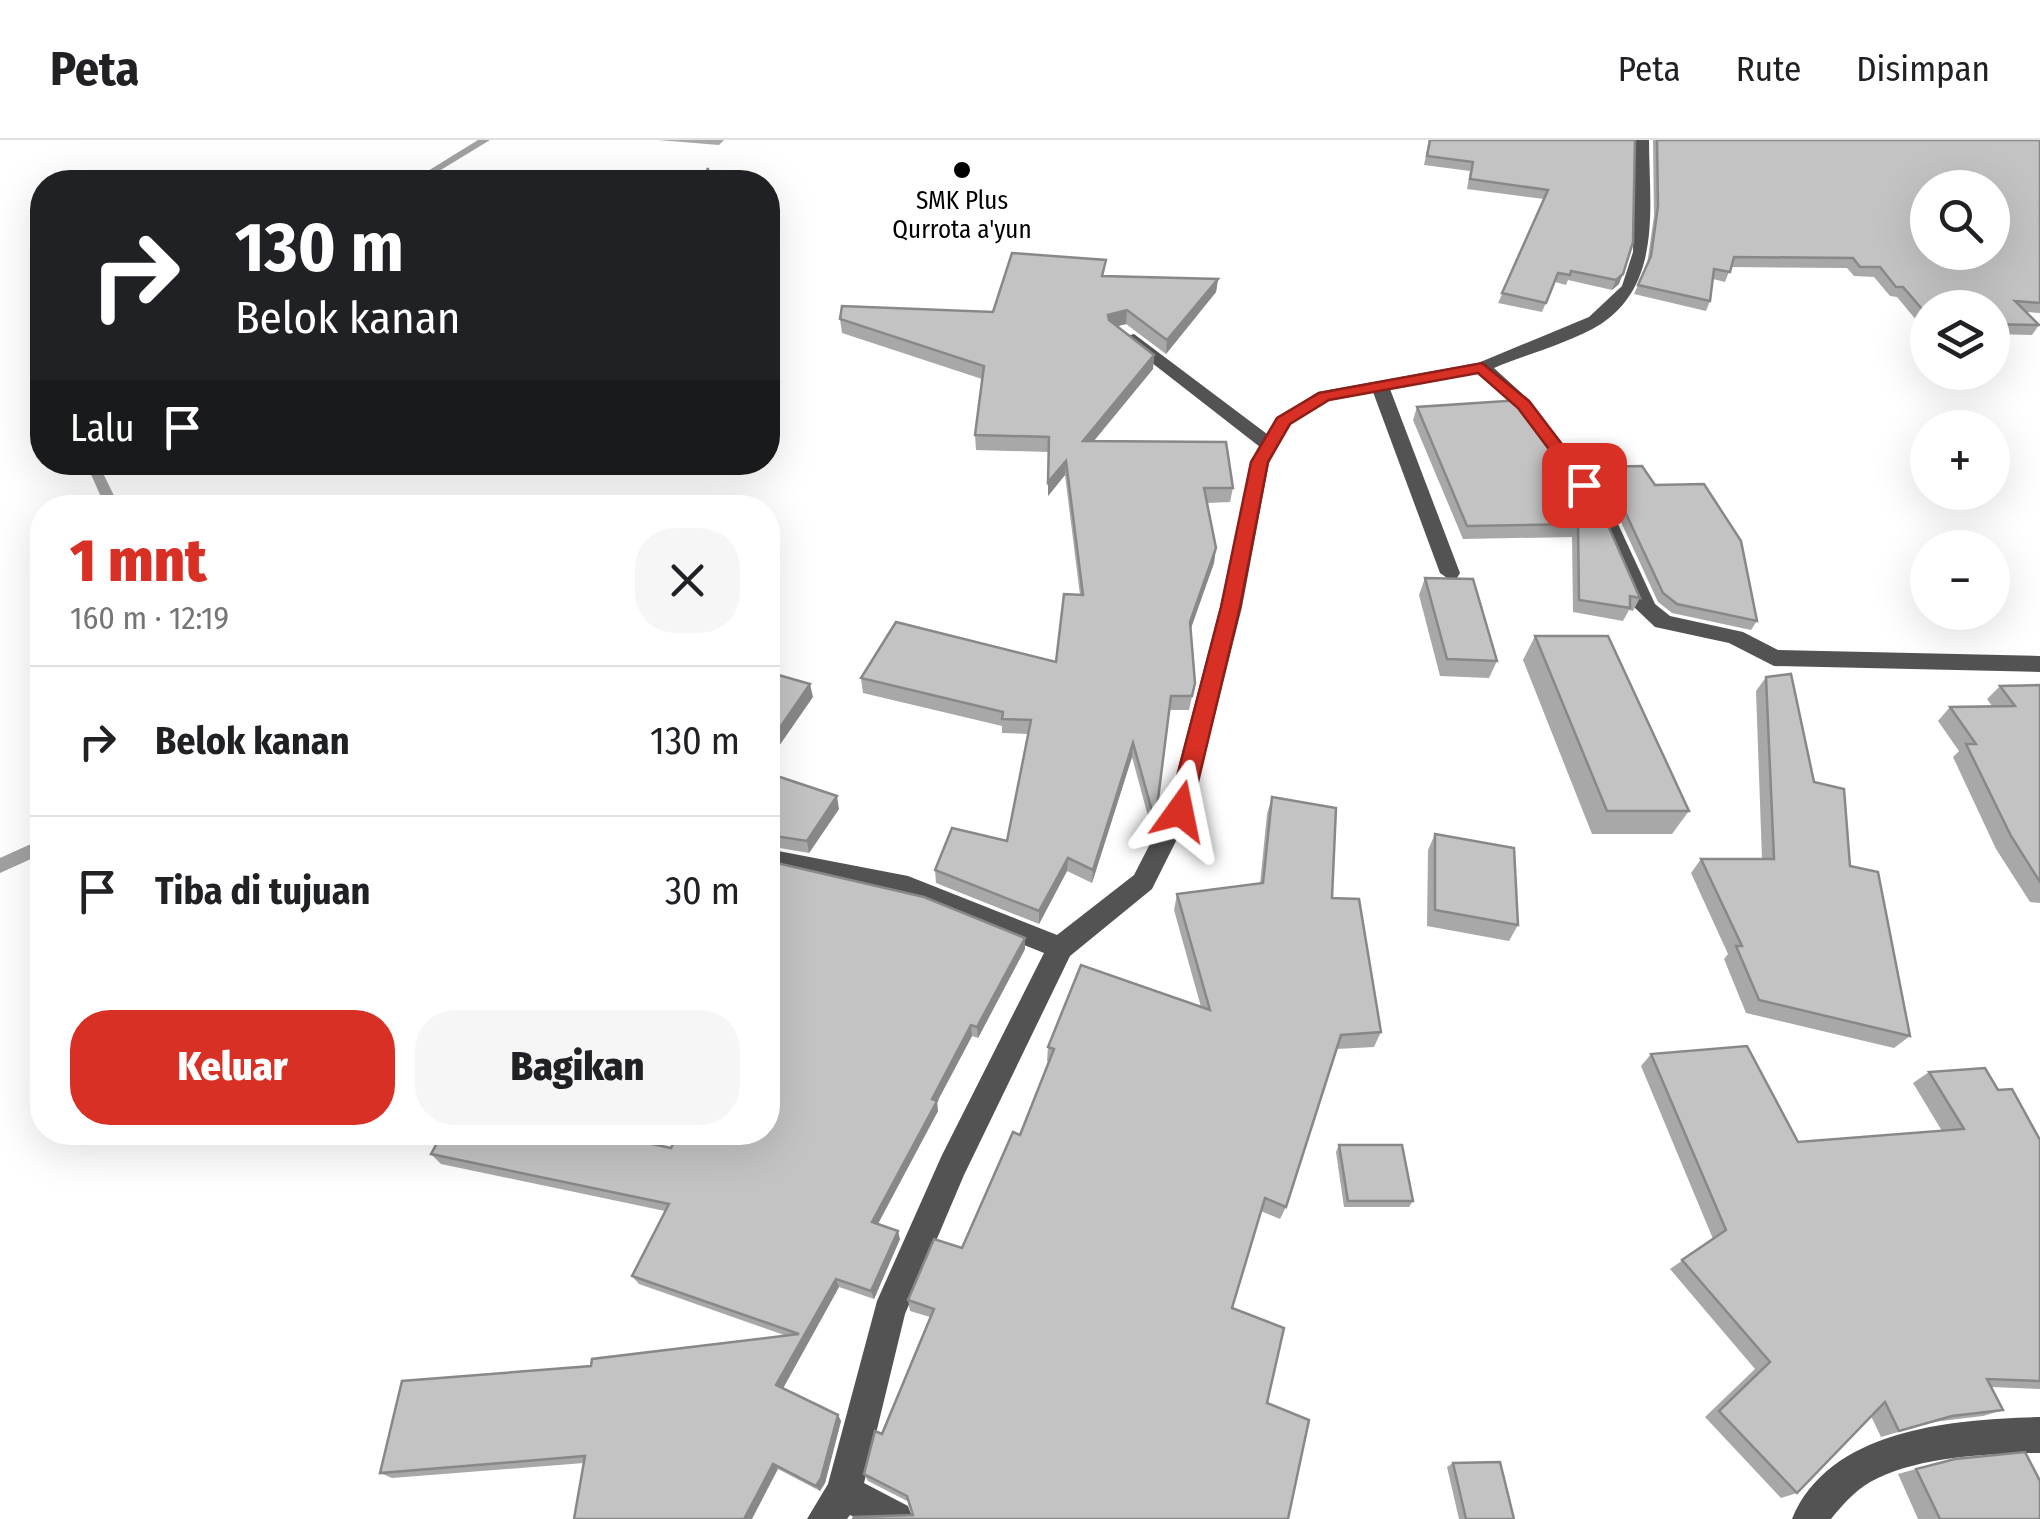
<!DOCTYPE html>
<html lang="id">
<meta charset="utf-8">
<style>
body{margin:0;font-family:"Fira Sans Condensed",sans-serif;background:#f6f6f6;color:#202124;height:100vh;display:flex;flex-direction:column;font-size:38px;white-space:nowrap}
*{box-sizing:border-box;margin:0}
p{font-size:32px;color:#757577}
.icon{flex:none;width:55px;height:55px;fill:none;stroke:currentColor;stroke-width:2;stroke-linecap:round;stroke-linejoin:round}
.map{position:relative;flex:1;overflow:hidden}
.sheet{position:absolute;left:30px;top:355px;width:750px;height:650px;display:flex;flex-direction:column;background:#fff;border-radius:40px;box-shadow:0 10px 40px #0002}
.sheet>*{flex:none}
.top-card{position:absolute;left:30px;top:30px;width:750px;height:305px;border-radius:40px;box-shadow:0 10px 40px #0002;background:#202124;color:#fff;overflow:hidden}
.fabs{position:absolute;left:1910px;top:30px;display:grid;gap:20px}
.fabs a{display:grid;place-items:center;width:100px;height:100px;border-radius:50%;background:#fff;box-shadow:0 10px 40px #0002;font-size:50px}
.pin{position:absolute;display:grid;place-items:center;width:85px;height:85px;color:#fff;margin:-42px;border-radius:20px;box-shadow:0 5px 15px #0006}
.me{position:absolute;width:110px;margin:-55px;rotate:12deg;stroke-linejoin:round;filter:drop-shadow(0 0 8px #0008)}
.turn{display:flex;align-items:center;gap:35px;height:210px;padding:0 40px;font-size:45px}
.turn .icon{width:130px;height:130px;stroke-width:2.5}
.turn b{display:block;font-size:70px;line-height:85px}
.then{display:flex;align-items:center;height:95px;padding:0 40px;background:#0003;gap:20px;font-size:38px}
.round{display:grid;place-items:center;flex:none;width:105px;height:105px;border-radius:40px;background:#f6f6f6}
.overview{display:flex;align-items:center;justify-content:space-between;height:170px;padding:0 40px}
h1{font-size:60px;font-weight:800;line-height:75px;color:#d93025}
.cta{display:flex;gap:20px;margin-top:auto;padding:20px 40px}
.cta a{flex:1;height:115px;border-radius:40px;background:#d93025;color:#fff;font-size:40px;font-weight:800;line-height:115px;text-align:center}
.cta a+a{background:#f6f6f6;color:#202124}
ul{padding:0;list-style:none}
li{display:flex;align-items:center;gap:30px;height:150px;padding:0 40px;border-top:2px solid #e0e0e0}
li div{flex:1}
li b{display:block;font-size:38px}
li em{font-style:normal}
header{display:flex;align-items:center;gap:60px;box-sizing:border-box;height:140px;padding:0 50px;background:#fff;border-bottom:2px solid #e0e0e0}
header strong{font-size:48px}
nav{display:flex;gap:55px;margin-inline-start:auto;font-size:35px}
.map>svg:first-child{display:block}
</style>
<header>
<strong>Peta</strong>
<nav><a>Peta</a><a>Rute</a><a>Disimpan</a></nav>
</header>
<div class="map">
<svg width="2040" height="1379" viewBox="0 0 2040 1379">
<rect width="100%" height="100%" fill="#fff"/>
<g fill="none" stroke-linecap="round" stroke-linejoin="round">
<g fill="#a1a1a1" fill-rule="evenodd">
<polygon points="478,0 490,0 421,42 410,42"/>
<polygon points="74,322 99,325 120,368 106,368 89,330"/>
<polygon points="42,699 42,714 0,733 0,718"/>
</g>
<g fill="#535353" fill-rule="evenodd">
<path d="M1635 0H1649C1649 64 1663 143 1601 184 1570 203 1527 214 1494 228L1530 261 1612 371 1655 464 1670 476 1743 492 1778 510 2040 516V532L1774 526 1729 503 1655 487 1635 468 1596 376 1518 269 1478 233 1390 249 1460 433 1457 438 1450 440 1440 433 1373 252 1329 260 1290 285 1269 323 1242 467 1191 671 1152 749 1070 816 964 1035 905 1174 864 1343 908 1366 913 1379H858L850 1375 847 1379H807L828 1344 877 1161 942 1015 1044 813 905 757 768 729V709L908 736 1057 795 1134 735 1167 671 1220 467 1251 323 1260 307 1120 198 1134 194 1267 294 1277 278 1318 252 1478 223 1589 177 1622 146 1633 112Z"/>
<path d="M2040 1277V1313C1993 1313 1920 1317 1878 1338 1859 1346 1843 1364 1831 1379H1792C1829 1288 1955 1279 2040 1277Z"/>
</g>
</g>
<g fill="#a8a8a8">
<polygon points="658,0 724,0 719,5"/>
<polygon points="1429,0 1635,0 1619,144 1612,150 1568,140 1566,145 1555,142 1542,172 1498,163 1544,59 1467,49 1470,31 1424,25"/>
<polygon points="1653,0 2040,0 2040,173 2026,172 2039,185 2032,195 1992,194 1992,168 1928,168 1927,193 1897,157 1890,156 1874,137 1854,136 1847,128 1731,127 1725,142 1713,139 1710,161 1706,171 1634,154 1647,125 1654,76"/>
<polygon points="1105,137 1218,139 1216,152 1166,214 1126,184 1117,186 1154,215 1153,229 1094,301 1233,348 1230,362 1207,363 1216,408 1214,423 1190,489 1195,543 1189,570 1169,570 1154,688 1152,691 1132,617 1092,743 1067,731 1039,784 936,743 935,730 1007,701 1028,594 1002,593 1002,586 863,553 861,538 1056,522 1080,455 1065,335 1048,356 1049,312 976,310 975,295 982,239 842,193 840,179 993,172"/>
<polygon points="1521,260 1640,458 1633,471 1629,470 1623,481 1573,472 1572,397 1463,399 1413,280 1417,267"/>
<polygon points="1595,327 1655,345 1757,481 1751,490 1672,473 1658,462 1615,369 1591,336"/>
<polygon points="1425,438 1497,521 1489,538 1440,536 1419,455"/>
<polygon points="1535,496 1689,671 1672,694 1592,694 1523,520"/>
<polygon points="1766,537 1814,642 1850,726 1910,896 1894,908 1746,873 1724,819 1728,814 1691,733 1701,719 1762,719 1756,551"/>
<polygon points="2040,545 2040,763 2030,762 1996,709 1953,617 1959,611 1938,581 1950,567 1992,566 1987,559 2000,546"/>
<polygon points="768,626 770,634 839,669 809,713 768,706"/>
<polygon points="1272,657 1332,758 1381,892 1374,907 1336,909 1286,1067 1280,1079 1261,1071 913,1375 909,1362 868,1341 864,1334 930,1177 910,1171 908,1160 962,1108 1020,995 1049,922 1047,921 1048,907 1201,867 1174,770 1177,754 1260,744 1267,674"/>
<polygon points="1435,694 1518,785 1509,801 1427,786 1428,710"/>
<polygon points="1025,809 978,898 972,896 937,962 938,971 878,1084 900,1099 874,1159 839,1147 783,1248 838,1275 841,1281 825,1343 820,1351 778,1329 584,1323 392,1338 380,1333 591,1226 787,1196 639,1144 632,1136 665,1071 441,1024 431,1014 671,1008"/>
<polygon points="1651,914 1798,1002 1942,991 1913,943 1929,932 1998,950 2040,1000 2040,1249 1991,1247 2003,1270 1983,1276 1933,1282 1881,1297 1871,1276 1797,1353 1781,1358 1705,1277 1755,1229 1670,1129 1713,1099 1641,926"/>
<polygon points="1339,1005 1413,1061 1409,1067 1344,1067 1336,1012"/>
<polygon points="1453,1323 1514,1379 1459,1379 1447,1327"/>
<polygon points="1916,1329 2040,1379 1918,1379 1898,1334"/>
</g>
<g fill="#888">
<polygon points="1623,134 1619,144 1612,150 1616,140"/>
<polygon points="1218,139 1216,152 1166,214 1167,200"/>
<polygon points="1127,170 1126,184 1107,189 1108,175"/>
<polygon points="1154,215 1153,229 1082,315 1083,301"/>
<polygon points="1066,321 1065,335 1048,356 1048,342"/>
<polygon points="1216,408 1214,423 1188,497 1190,482"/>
<polygon points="810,544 813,557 768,622 768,605"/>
<polygon points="1133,603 1132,617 1092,743 1093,730"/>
<polygon points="837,656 839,669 809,713 807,701"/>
<polygon points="1068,718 1067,731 1039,784 1039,771"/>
<polygon points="1025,798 1025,809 978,898 977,887"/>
<polygon points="971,885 972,896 937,962 938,971 874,1091 872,1082 932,959"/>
<polygon points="898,1091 900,1099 874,1159 871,1151"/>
<polygon points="836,1139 839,1147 781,1252 776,1245"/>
<polygon points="838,1275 841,1281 825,1343 820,1351 816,1346"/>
<polygon points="773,1324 778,1329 752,1379 744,1379"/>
</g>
<g fill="#c3c3c3" stroke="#888" stroke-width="2.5" fill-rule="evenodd">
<polygon points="1430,0 1635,0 1633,102 1623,134 1616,140 1571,131 1570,135 1558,133 1546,163 1502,153 1548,50 1470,39 1473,22 1427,16"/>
<path d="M1657 0H2040V163L2015 161 2039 185 1992 184V168H1928V176L1903 147H1896L1880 127H1860L1853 118 1734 117 1730 132 1714 129 1710 161 1638 145 1651 116 1658 66ZM1928 48H1992V112H1928Z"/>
<polygon points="708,28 708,42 702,42"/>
<polygon points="1012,113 1106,120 1102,136 1218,139 1167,200 1127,170 1108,175 1109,180 1154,215 1083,301 1226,302 1233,348 1204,348 1216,408 1190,482 1195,543 1192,556 1171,556 1156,675 1154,678 1133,603 1093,730 1068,718 1039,771 935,730 952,688 1007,701 1031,580 1002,579 1003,572 861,538 896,482 1056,522 1064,454 1083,455 1066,321 1048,342 1049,297 975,295 984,226 840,179 842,166 993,172"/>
<polygon points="1521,260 1599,365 1640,458 1630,456 1630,468 1579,460 1578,384 1467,386 1417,267"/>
<polygon points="1642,326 1655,345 1704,344 1741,401 1757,481 1677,464 1663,453 1620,361 1595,327"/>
<polygon points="1425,438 1473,439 1497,521 1447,519"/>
<polygon points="1535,496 1608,496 1689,671 1607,671"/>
<polygon points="768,532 810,544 768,605"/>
<polygon points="1791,534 1814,642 1844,649 1850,726 1878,732 1910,896 1759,860 1736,806 1742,806 1701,719 1774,719 1766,537"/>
<polygon points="2040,545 2040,742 2011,696 1966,604 1976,604 1950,567 2015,566 2000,546"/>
<polygon points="768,633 837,656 807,701 768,695"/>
<polygon points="1272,657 1336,668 1332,758 1359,759 1381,892 1341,895 1286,1067 1265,1058 1232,1168 1284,1188 1267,1263 1309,1280 1288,1379 853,1379 854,1377 913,1375 907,1356 864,1334 875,1291 882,1294 934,1169 908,1160 934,1099 962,1108 1013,992 1020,995 1054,909 1048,907 1081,825 1210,870 1177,754 1263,743"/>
<polygon points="1435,694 1514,708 1518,785 1435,770"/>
<polygon points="768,721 924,757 1025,798 977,887 971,885 932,959 937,961 872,1082 898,1091 871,1151 836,1139 776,1245 838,1275 821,1338 816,1346 773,1324 744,1379 574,1379 585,1316 380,1333 402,1241 591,1226 592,1219 799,1194 632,1136 669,1064 431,1014 443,992 596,992 671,1008 679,992 768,992"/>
<polygon points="1747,906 1798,1002 1964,989 1929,932 1985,928 1998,950 2012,949 2040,1000 2040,1241 1987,1239 2003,1270 1952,1276 1899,1291 1885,1262 1797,1353 1719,1271 1770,1222 1682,1120 1726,1090 1651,914"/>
<polygon points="1339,1005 1402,1005 1413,1061 1348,1061"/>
<polygon points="2025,1312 2040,1341 2040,1379 1940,1379 1916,1329 1955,1319"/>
<polygon points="1500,1322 1514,1379 1466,1379 1453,1323"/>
</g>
<polygon fill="#d93025" stroke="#8d1f18" stroke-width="2.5" points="1482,223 1529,261 1593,345 1578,348 1518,268 1478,233 1329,260 1290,284 1268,322 1240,467 1191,671 1187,677 1172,677 1168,671 1221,467 1251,322 1277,278 1319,253"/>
<circle fill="#000" stroke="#fff" stroke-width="4" cx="962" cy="30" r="10"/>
<g text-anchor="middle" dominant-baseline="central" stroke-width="8" stroke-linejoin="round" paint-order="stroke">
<g font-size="25" fill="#000" stroke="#fff">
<text x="962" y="61">SMK Plus<tspan x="962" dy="29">Qurrota a'yun</tspan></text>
</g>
</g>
</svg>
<div class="fabs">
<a><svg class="icon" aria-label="search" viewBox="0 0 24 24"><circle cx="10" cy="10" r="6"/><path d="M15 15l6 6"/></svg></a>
<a><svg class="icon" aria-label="layers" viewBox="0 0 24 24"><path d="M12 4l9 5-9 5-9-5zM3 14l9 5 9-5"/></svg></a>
<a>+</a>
<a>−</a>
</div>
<div class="pin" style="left:1584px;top:345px;background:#d93025"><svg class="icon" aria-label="arrive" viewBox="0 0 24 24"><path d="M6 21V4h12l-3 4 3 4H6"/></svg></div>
<svg class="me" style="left:1180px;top:671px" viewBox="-20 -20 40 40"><path d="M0-17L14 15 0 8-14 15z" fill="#d93025" stroke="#fff" stroke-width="4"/></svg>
<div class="top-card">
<div class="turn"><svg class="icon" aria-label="right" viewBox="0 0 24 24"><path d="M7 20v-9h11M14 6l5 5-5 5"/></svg><div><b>130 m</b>Belok kanan</div></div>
<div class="then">Lalu<svg class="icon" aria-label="arrive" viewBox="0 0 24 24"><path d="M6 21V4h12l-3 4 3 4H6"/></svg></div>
</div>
<section class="sheet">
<div class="overview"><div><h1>1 mnt</h1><p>160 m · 12:19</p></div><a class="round"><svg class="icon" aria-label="close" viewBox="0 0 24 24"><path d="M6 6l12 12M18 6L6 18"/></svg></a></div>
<ul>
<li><svg class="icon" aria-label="right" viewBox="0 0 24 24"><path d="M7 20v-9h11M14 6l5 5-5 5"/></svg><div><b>Belok kanan</b></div><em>130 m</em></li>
<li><svg class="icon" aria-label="arrive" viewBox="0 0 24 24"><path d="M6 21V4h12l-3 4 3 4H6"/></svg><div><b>Tiba di tujuan</b></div><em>30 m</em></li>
</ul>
<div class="cta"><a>Keluar</a><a>Bagikan</a></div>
</section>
</div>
